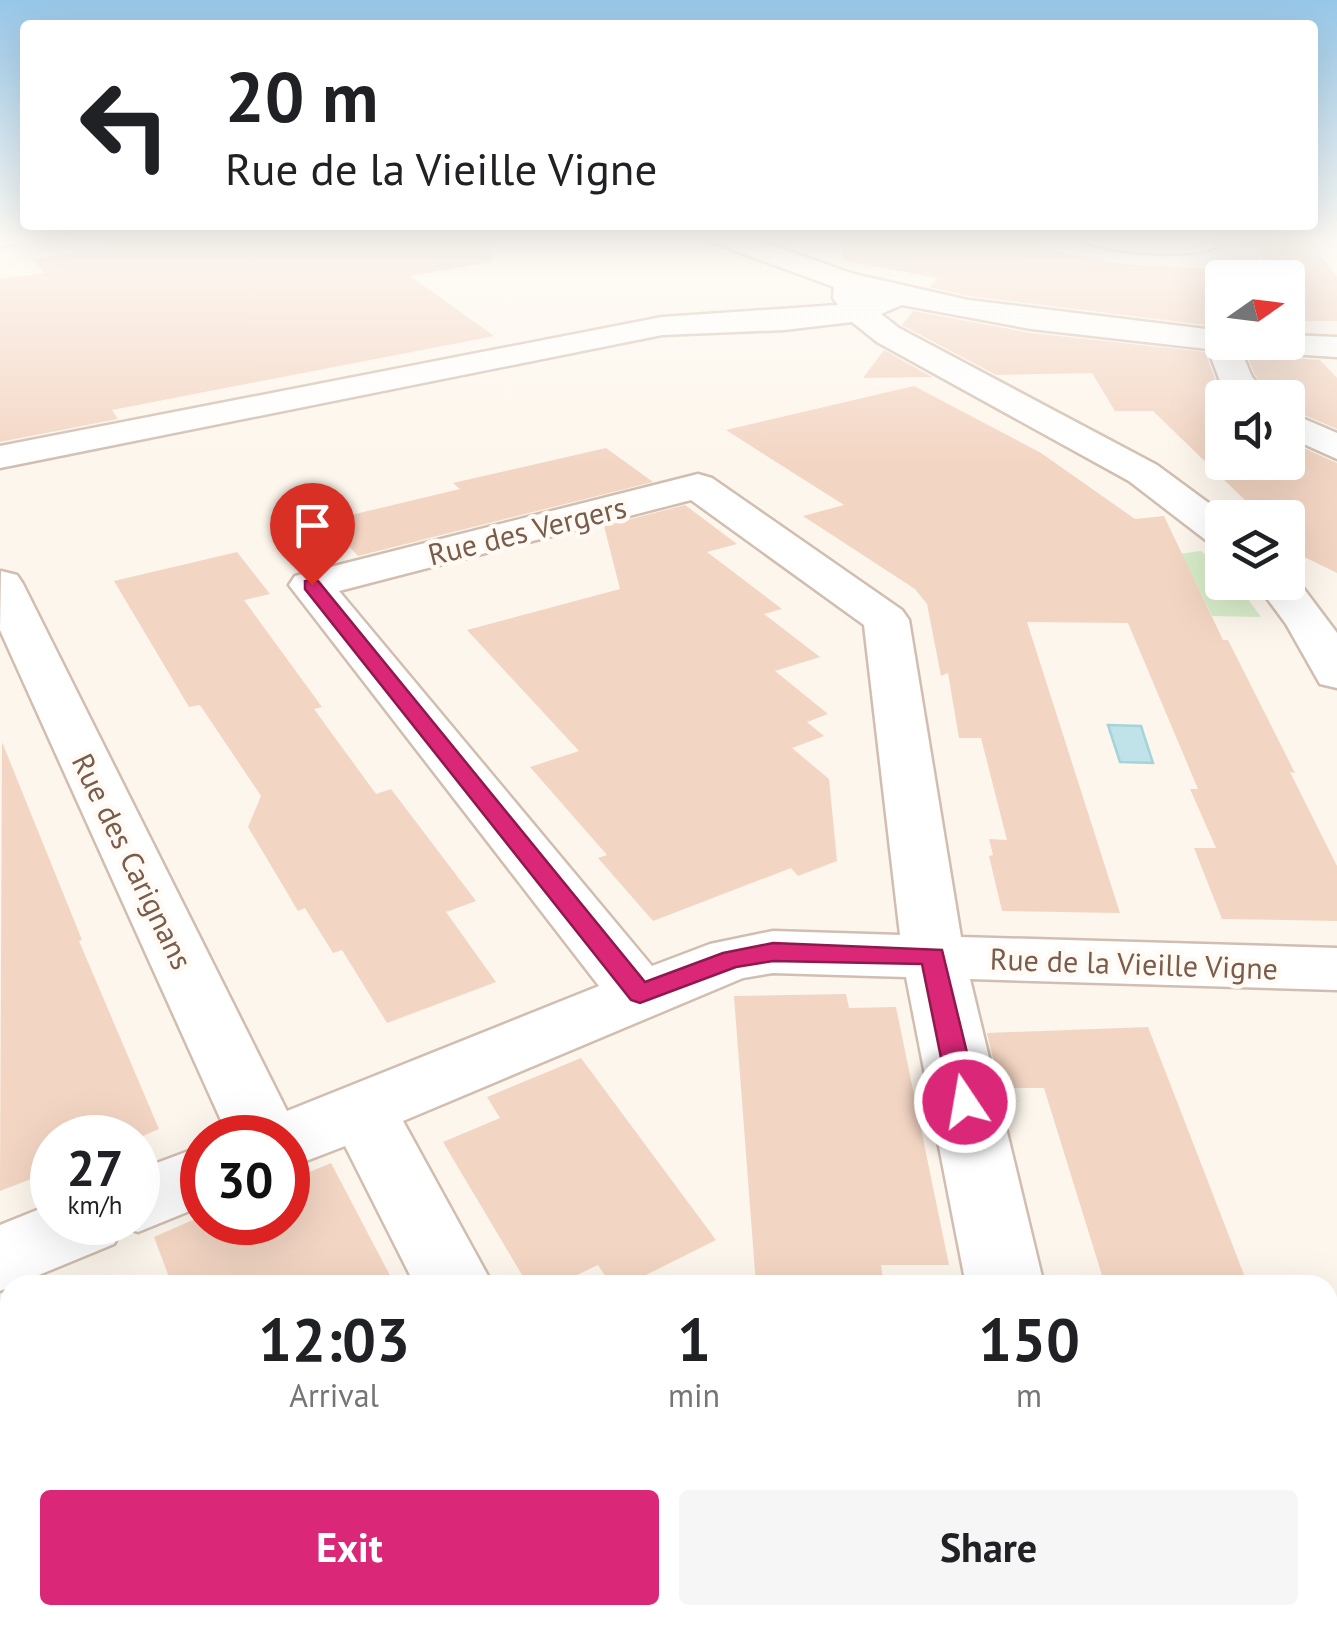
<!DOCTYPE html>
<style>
body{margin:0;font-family:"PT Sans",sans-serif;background:#f6f6f6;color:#202124;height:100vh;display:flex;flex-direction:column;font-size:38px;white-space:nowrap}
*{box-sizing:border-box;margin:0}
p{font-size:32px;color:#757577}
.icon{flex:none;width:55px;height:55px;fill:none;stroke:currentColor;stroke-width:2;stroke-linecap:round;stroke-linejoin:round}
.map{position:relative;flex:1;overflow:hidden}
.sheet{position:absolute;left:0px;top:1275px;width:1338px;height:350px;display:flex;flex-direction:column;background:#fff;border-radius:30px 30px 0 0;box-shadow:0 10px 40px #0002}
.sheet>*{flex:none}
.guide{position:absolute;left:20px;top:20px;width:1298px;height:210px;border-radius:10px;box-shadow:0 10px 40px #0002;background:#fff;color:#202124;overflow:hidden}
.needle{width:65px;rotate:76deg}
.tools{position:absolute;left:1205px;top:260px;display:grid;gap:20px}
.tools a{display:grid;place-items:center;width:100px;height:100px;border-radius:10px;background:#fff;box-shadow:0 10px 40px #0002;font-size:50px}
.speed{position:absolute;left:30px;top:1115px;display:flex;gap:20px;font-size:50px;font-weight:700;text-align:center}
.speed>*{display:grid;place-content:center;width:130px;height:130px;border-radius:50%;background:#fff;box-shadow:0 10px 40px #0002;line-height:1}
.speed small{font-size:25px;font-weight:400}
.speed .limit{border:15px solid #d22;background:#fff;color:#111}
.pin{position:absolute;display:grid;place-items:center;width:85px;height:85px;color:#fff;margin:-102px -42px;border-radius:50% 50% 50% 0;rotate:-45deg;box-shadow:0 0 10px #0007}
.pin .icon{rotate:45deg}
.me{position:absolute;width:110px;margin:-55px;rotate:348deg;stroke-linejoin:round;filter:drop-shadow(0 0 8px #0008)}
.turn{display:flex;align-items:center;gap:35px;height:210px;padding:0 40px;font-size:45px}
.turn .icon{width:130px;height:130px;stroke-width:2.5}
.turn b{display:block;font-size:70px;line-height:85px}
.eta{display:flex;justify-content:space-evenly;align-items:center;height:170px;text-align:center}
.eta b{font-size:60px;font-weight:700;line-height:70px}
.action{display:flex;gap:20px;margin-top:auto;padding:20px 40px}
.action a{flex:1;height:115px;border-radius:10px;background:#db2777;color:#fff;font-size:40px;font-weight:700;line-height:115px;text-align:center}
.action a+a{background:#f6f6f6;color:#202124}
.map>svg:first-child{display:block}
</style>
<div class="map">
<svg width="1337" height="1625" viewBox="0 0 1337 1625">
<rect width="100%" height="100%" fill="#fdf6ec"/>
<polygon fill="#d8ecc9" points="1201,551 1222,570 1222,582 1236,583 1261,617 1212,616 1190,571 1134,570 1125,561"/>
<polygon fill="#bfe3e8" stroke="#a5d3da" stroke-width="2.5" points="1108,725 1141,726 1153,763 1120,762"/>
<g fill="#f3d5c3">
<polygon points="108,237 490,237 492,262 410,276 494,336 112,410 118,419 0,442 0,279 44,273 33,259 106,248"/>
<polygon points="844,237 982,237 1122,264 1264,272 1260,264 1266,264 1253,242 1313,243 1337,277 1337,321 1288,321 1288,278 1222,278 1222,327 969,296 930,287 937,278 842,260"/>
<polygon points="913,311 1031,333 1205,352 1216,382 1228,398 1222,398 1222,462 1288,462 1288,441 1337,463 1337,573 1288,549 1288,518 1233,518 1223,509 1250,505 1153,411 1115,411 1092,373 996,375 902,325"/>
<polygon points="884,350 932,377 863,378"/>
<polygon points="1247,355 1320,360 1337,378 1337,429 1288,408 1288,398 1274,398 1255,375"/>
<polygon points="914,386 1041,453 1135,519 1164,516 1223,640 1228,640 1295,773 1290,772 1337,866 1337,921 1222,919 1194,848 1216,848 1190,789 1198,789 1128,623 1027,622 1120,913 1002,911 989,856 993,855 989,839 1007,840 981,738 959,738 948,673 941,676 927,604 915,589 803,516 844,505 726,430"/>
<polygon points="606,448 653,482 358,556 326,521 460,489 453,483"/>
<polygon points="685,505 737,544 707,552 782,609 764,614 820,657 775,671 828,714 807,722 824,736 792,748 829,779 837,861 798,876 791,868 653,921 598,858 607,855 530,767 579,751 467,630 620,589 604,526"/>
<polygon points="237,552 270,594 244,600 322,707 314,709 376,794 391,789 476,901 446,912 496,982 387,1023 342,950 333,953 305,908 298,911 248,827 261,796 200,705 189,707 114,581"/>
<polygon points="2,742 82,940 79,941 159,1129 138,1138 52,1138 52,1171 0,1191"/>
<polygon points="846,994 849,1008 896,1007 949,1265 881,1265 884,1285 756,1285 734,996"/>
<polygon points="1148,1027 1176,1099 1248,1285 1105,1285 1044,1088 1000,1088 987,1033"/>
<polygon points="581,1058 716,1240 626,1285 611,1285 598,1265 556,1285 528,1285 443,1142 500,1118 487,1097"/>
<polygon points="331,1163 395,1285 172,1285 154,1237 202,1216 202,1222 288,1222 288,1181"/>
</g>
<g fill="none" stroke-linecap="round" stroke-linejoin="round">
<g stroke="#d1beb0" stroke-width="5">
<g id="minor">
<polygon points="0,237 21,237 18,243 0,247"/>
<polygon points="711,237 749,237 854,274 968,300 1222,331 1222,342 1288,342 1288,335 1337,337 1337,357 1241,351 1252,377 1270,398 1233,398 1220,381 1208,349 1031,329 902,305 881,314 899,328 1157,465 1229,518 1222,518 1222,544 1207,541 1129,481 877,342 852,322 784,330 662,335 0,468 0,446 662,317 838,305 833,298 834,287 714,243"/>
<path d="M1078 237H1205L1217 245C1203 261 1092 253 1078 237Z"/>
<polygon points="1288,412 1337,433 1337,459 1288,437"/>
<path d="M698 474 712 478 902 610 909 620 961 937 1337 948V990L970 979 1044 1285H966L906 977 773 973 743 978 403 1121 493 1285H415L345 1146 288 1168V1138H229L0 630 1 571 17 575 23 584 287 1111 599 986 289 585 295 576ZM691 500 864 625 900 935 773 931 710 944 652 966 339 591Z"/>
<polygon points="1288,571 1292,573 1337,633 1337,688 1320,684 1286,624 1255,582 1288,582"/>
<polygon points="202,1146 202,1206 138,1232 123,1227 114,1244 0,1291 0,1225 52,1204 52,1222 138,1222 138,1170"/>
<polygon points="50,1615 144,1615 146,1625 52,1625"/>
<polygon points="1029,1615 1123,1615 1126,1625 1032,1625"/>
</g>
</g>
<use href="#minor" fill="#fff" fill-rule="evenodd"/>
</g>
<linearGradient id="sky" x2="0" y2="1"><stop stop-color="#97c7e8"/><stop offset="0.51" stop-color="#fefbf6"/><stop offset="1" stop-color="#fefbf6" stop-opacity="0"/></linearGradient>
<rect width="1337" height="465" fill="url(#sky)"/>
<polygon fill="#db2777" stroke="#8e194d" stroke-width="2.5" points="312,580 318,581 645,982 723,953 773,943 942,950 979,1102 975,1110 965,1113 955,1110 950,1102 922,964 773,961 736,967 640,1003 631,1000 305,589 305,581"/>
<g text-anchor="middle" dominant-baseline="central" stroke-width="9" stroke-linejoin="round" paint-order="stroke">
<g font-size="30" fill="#7a5c4d" stroke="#fffaf3">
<text transform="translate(527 530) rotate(-14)">Rue des Vergers</text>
<text transform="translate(133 861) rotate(64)">Rue des Carignans</text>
<text transform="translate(1134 963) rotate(2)">Rue de la Vieille Vigne</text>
</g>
</g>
</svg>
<div class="tools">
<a><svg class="needle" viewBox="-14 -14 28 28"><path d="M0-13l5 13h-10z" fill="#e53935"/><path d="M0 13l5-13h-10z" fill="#757577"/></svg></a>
<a><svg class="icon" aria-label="sound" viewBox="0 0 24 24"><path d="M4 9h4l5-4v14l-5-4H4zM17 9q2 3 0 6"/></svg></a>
<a><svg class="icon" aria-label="layers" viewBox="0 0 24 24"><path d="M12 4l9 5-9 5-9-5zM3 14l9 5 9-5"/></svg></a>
</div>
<div class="speed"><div>27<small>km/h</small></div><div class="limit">30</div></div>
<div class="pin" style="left:312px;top:585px;background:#d93025"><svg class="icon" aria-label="arrive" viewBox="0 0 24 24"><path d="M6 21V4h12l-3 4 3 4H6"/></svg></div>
<svg class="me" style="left:965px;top:1102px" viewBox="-20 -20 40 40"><circle r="17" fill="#db2777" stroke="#fff" stroke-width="3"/><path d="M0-11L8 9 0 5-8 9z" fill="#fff"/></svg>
<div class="guide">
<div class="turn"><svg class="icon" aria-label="left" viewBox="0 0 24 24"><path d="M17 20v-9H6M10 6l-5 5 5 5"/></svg><div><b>20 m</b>Rue de la Vieille Vigne</div></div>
</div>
<section class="sheet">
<div class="eta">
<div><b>12:03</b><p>Arrival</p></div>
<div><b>1</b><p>min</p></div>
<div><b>150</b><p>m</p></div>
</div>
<div class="action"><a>Exit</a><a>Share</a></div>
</section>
</div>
